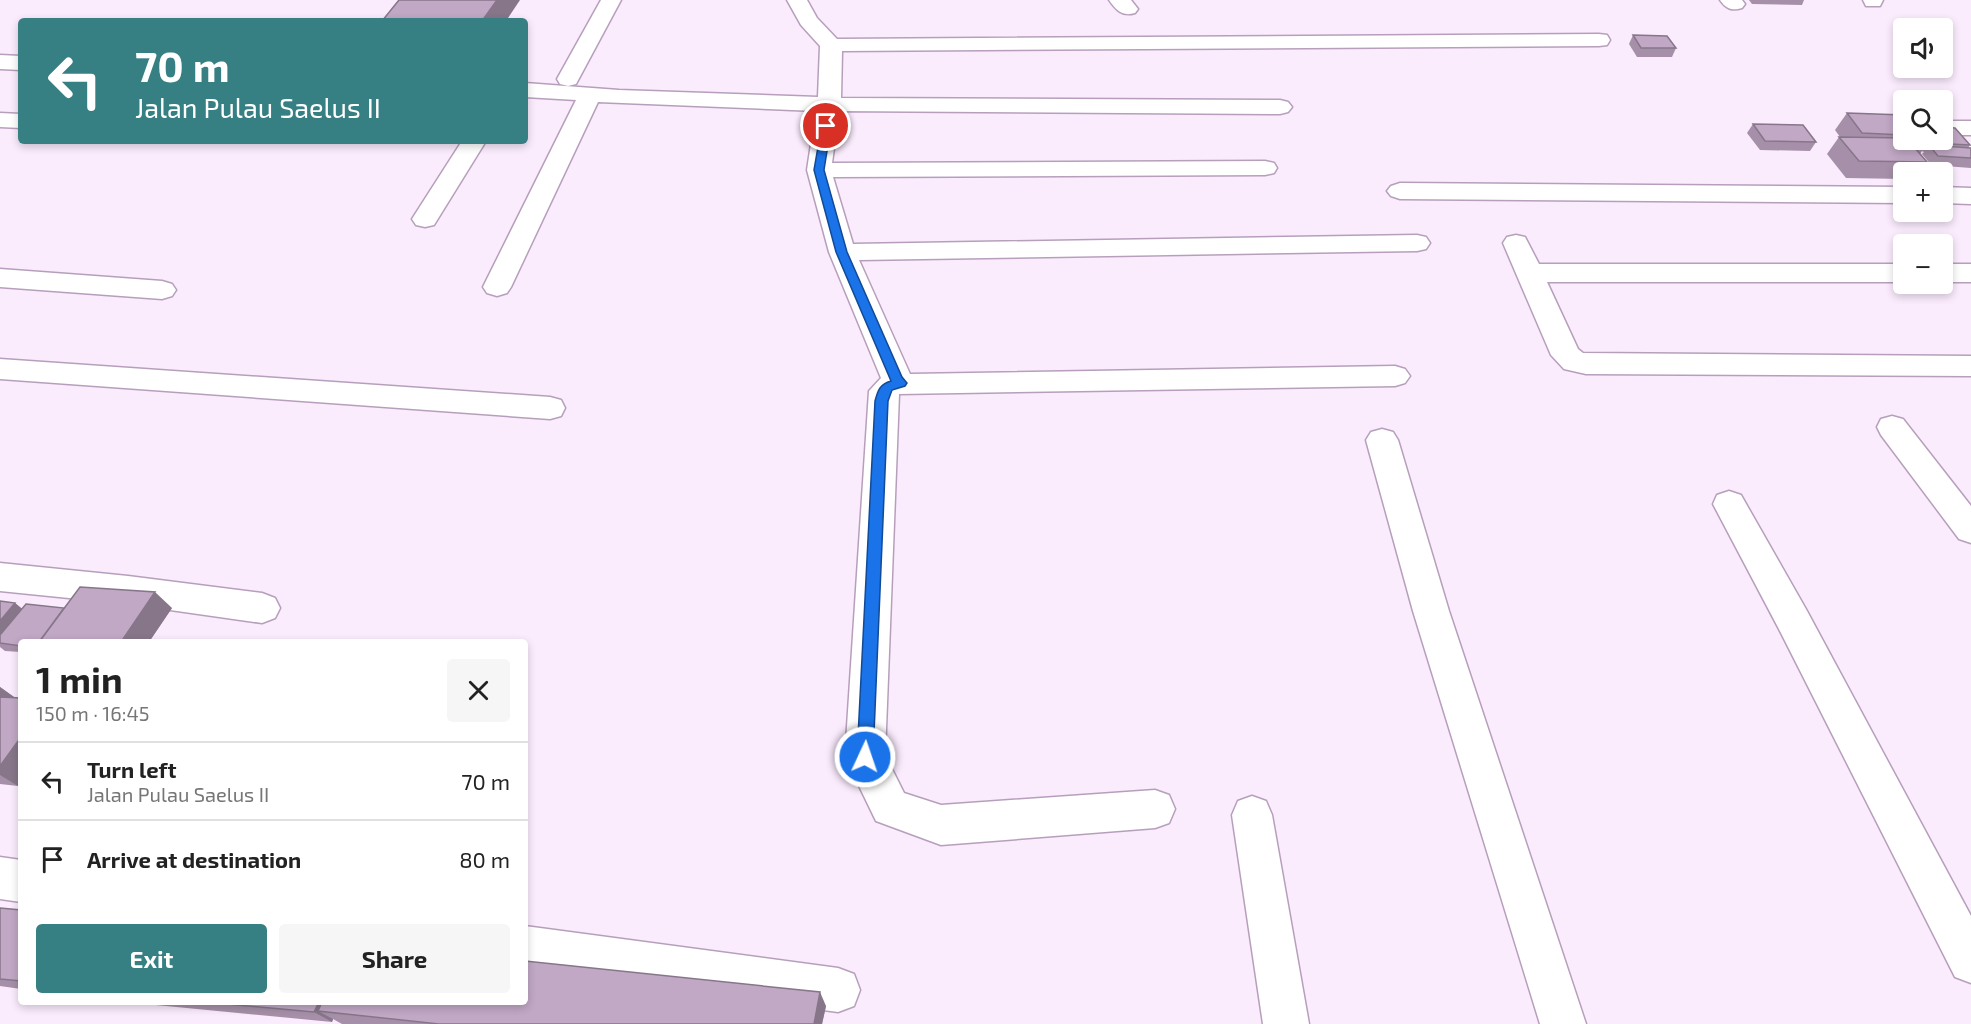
<!DOCTYPE html>
<meta charset="utf-8">
<style>
body{margin:0;font-family:"Exo 2",sans-serif;background:#f6f6f6;color:#222;height:100vh;display:flex;flex-direction:column;font-size:22px;white-space:nowrap}
*{box-sizing:border-box;margin:0}
p{font-size:20px;color:#767676}
.icon{flex:none;width:33px;height:33px;fill:none;stroke:currentColor;stroke-width:2;stroke-linecap:round;stroke-linejoin:round}
.map{position:relative;flex:1;overflow:hidden}
.side{position:absolute;left:18px;top:639px;width:510px;height:366px;display:flex;flex-direction:column;background:#fff;border-radius:6px;box-shadow:0 3px 9px #0003}
.side>*{flex:none}
.banner{position:absolute;left:18px;top:18px;width:510px;height:126px;border-radius:6px;box-shadow:0 3px 9px #0003;background:#367f83;color:#fff;overflow:hidden}
.controls{position:absolute;left:1893px;top:18px;display:grid;gap:12px}
.controls a{display:grid;place-items:center;width:60px;height:60px;border-radius:6px;background:#fff;box-shadow:0 3px 9px #0003;font-size:30px}
.pin{position:absolute;display:grid;place-items:center;width:51px;height:51px;color:#fff;margin:-26px;border:3px solid #fff;border-radius:50%;box-shadow:0 2px 6px #0007}
.me{position:absolute;width:66px;margin:-33px;rotate:3deg;stroke-linejoin:round;filter:drop-shadow(0 0 4px #0008)}
.turn{display:flex;align-items:center;gap:21px;height:126px;padding:0 18px;font-size:27px}
.turn .icon{width:78px;height:78px;stroke-width:2.5}
.turn b{display:block;font-size:42px;line-height:51px}
.round{display:grid;place-items:center;flex:none;width:63px;height:63px;border-radius:6px;background:#f6f6f6}
.headline{display:flex;align-items:center;justify-content:space-between;height:102px;padding:0 18px}
h1{font-size:36px;font-weight:700;line-height:45px}
.button{display:flex;gap:12px;margin-top:auto;padding:12px 18px}
.button a{flex:1;height:69px;border-radius:6px;background:#367f83;color:#fff;font-size:24px;font-weight:700;line-height:69px;text-align:center}
.button a+a{background:#f6f6f6;color:#222}
ul{padding:0;list-style:none}
li{display:flex;align-items:center;gap:18px;height:78px;padding:0 18px;border-top:2px solid #e0e0e0}
li div{flex:1}
li b{display:block;font-size:22px}
li em{font-style:normal}
.map>svg:first-child{display:block}
</style>
<div class="map">
<svg width="1971" height="1024" viewBox="0 0 1971 1024">
<rect width="100%" height="100%" fill="#faebfd"/>
<g fill="none" stroke-linecap="round" stroke-linejoin="round">
<g stroke="#b79fbc" stroke-width="3">
<g id="minor">
<polygon points="601,0 621,0 576,84 568,86 560,84 557,79"/>
<polygon points="787,0 807,0 817,18 837,39 1599,34 1607,35 1610,40 1607,45 1599,46 842,51 841,98 1280,100 1288,102 1292,107 1288,112 1280,114 839,111 832,163 1265,161 1274,163 1277,168 1274,173 1265,175 833,177 853,244 1417,235 1426,237 1430,243 1426,249 1417,251 859,260 910,374 1395,366 1405,369 1410,376 1405,383 1395,386 899,394 885,755 904,793 941,805 1155,790 1169,795 1175,809 1169,823 1155,828 941,845 876,821 845,757 869,391 881,378 829,252 807,170 816,111 598,102 511,287 507,293 497,296 487,293 483,287 576,100 525,97 525,83 619,90 818,97 820,46 801,25"/>
<path d="M1109 0H1131L1138 9 1135 13C1122 17 1116 10 1109 0Z"/>
<path d="M1720 0H1742L1745 4 1742 8C1732 11 1726 9 1720 0Z"/>
<polygon points="1863,0 1883,0 1880,6 1866,6"/>
<polygon points="0,55 21,56 21,70 0,69"/>
<polygon points="0,113 21,114 21,128 0,127"/>
<rect x="1942" y="121" width="29" height="14"/>
<polygon points="462,141 486,141 434,225 425,227 416,225 412,219"/>
<polygon points="1400,183 1904,187 1904,203 1400,199 1391,196 1387,191 1391,186"/>
<polygon points="1942,187 1971,188 1971,204 1942,203"/>
<polygon points="1516,235 1525,237 1539,264 1904,264 1904,282 1547,282 1578,349 1583,353 1971,356 1971,376 1586,374 1564,369 1551,355 1503,243 1507,237"/>
<rect x="1942" y="264" width="29" height="18"/>
<polygon points="0,269 162,281 172,284 176,290 172,296 162,299 0,287"/>
<polygon points="0,359 550,397 561,400 565,408 561,416 550,419 0,379"/>
<polygon points="1892,416 1903,419 1971,506 1971,543 1959,539 1881,435 1877,427 1881,419"/>
<polygon points="1382,429 1393,432 1398,440 1449,611 1586,1024 1540,1024 1413,611 1366,440 1371,432"/>
<polygon points="1729,491 1741,495 1807,611 1971,916 1971,983 1955,977 1781,633 1713,504 1717,495"/>
<polygon points="0,563 128,576 262,593 275,598 280,608 275,618 262,623 128,604 0,591"/>
<polygon points="1252,796 1266,801 1272,815 1309,1024 1263,1024 1232,815 1238,801"/>
<polygon points="0,857 21,860 21,902 0,899"/>
<polygon points="525,926 838,968 854,974 860,990 854,1006 838,1012 525,970"/>
</g>
</g>
<use href="#minor" fill="#fff" fill-rule="evenodd"/>
</g>
<g fill="#a690a9">
<polygon points="1749,0 1804,0 1802,5 1752,4"/>
<polygon points="1633,35 1676,48 1672,57 1637,57 1629,44"/>
<polygon points="1847,113 1904,115 1904,140 1942,140 1970,145 1968,148 1971,148 1971,168 1931,165 1922,154 1924,152 1922,151 1920,154 1927,162 1919,172 1904,172 1904,179 1846,178 1827,154 1839,137 1840,137 1835,130"/>
<polygon points="1753,124 1816,142 1810,151 1760,150 1747,133"/>
<polygon points="0,601 15,603 22,609 172,608 149,642 21,642 21,652 5,651 0,647"/>
<polygon points="0,687 14,697 14,698 21,698 21,782 18,786 0,784"/>
<polygon points="0,908 21,910 21,989 0,986"/>
<polygon points="125,1002 525,1002 826,1006 822,1024 342,1024 333,1019 332,1022"/>
</g>
<g fill="#87768a">
<polygon points="497,0 520,0 506,21 482,21"/>
<polygon points="155,592 172,608 149,642 121,642"/>
<polygon points="15,603 26,612 4,638 0,634 0,621"/>
<polygon points="0,687 14,697 0,716"/>
<polygon points="21,737 21,782 18,786 0,775 0,766"/>
<polygon points="820,992 826,1006 822,1024 814,1024"/>
<polygon points="319,1002 341,1002 318,1011 333,1019 332,1022 314,1012"/>
</g>
<g fill="#c1a8c5" stroke="#87768a" stroke-width="1.5">
<polygon points="399,0 497,0 482,21 382,21"/>
<polygon points="1633,35 1667,36 1676,48 1641,48"/>
<polygon points="1847,113 1904,115 1904,135 1862,133"/>
<polygon points="1753,124 1803,125 1816,142 1765,141"/>
<polygon points="1942,127 1955,128 1970,145 1930,143 1929,142 1931,140 1942,140"/>
<polygon points="1839,137 1904,138 1904,140 1908,140 1927,162 1859,161"/>
<polygon points="1929,145 1971,148 1971,158 1938,156"/>
<polygon points="80,587 155,592 121,642 39,642"/>
<polygon points="0,601 15,603 0,621"/>
<polygon points="26,604 64,608 39,642 21,642 21,646 0,643 0,635"/>
<polygon points="0,697 21,698 21,737 0,766"/>
<polygon points="0,908 21,910 21,981 0,979"/>
<polygon points="525,961 820,992 814,1024 439,1024 318,1011 322,1002 525,1002"/>
<polygon points="206,1002 319,1002 314,1012"/>
</g>
<path fill="#1a73e8" stroke="#114b97" stroke-width="1.5" d="M822 124 831 126 824 170 847 252 902 377 907 383 905 386 892 390 888 401 873 757 871 762 865 764 860 762 857 757 875 401C878 390 880 384 891 381L836 252 814 170Z"/>
</svg>
<div class="controls">
<a><svg class="icon" aria-label="sound" viewBox="0 0 24 24"><path d="M4 9h4l5-4v14l-5-4H4zM17 9q2 3 0 6"/></svg></a>
<a><svg class="icon" aria-label="search" viewBox="0 0 24 24"><circle cx="10" cy="10" r="6"/><path d="M15 15l6 6"/></svg></a>
<a>+</a>
<a>−</a>
</div>
<div class="pin" style="left:826px;top:126px;background:#d93025"><svg class="icon" aria-label="arrive" viewBox="0 0 24 24"><path d="M6 21V4h12l-3 4 3 4H6"/></svg></div>
<svg class="me" style="left:865px;top:757px" viewBox="-20 -20 40 40"><circle r="17" fill="#1a73e8" stroke="#fff" stroke-width="3"/><path d="M0-11L8 9 0 5-8 9z" fill="#fff"/></svg>
<div class="banner">
<div class="turn"><svg class="icon" aria-label="left" viewBox="0 0 24 24"><path d="M17 20v-9H6M10 6l-5 5 5 5"/></svg><div><b>70 m</b>Jalan Pulau Saelus II</div></div>
</div>
<section class="side">
<div class="headline"><div><h1>1 min</h1><p>150 m · 16:45</p></div><a class="round"><svg class="icon" aria-label="close" viewBox="0 0 24 24"><path d="M6 6l12 12M18 6L6 18"/></svg></a></div>
<ul>
<li><svg class="icon" aria-label="left" viewBox="0 0 24 24"><path d="M17 20v-9H6M10 6l-5 5 5 5"/></svg><div><b>Turn left</b><p>Jalan Pulau Saelus II</p></div><em>70 m</em></li>
<li><svg class="icon" aria-label="arrive" viewBox="0 0 24 24"><path d="M6 21V4h12l-3 4 3 4H6"/></svg><div><b>Arrive at destination</b></div><em>80 m</em></li>
</ul>
<div class="button"><a>Exit</a><a>Share</a></div>
</section>
</div>
